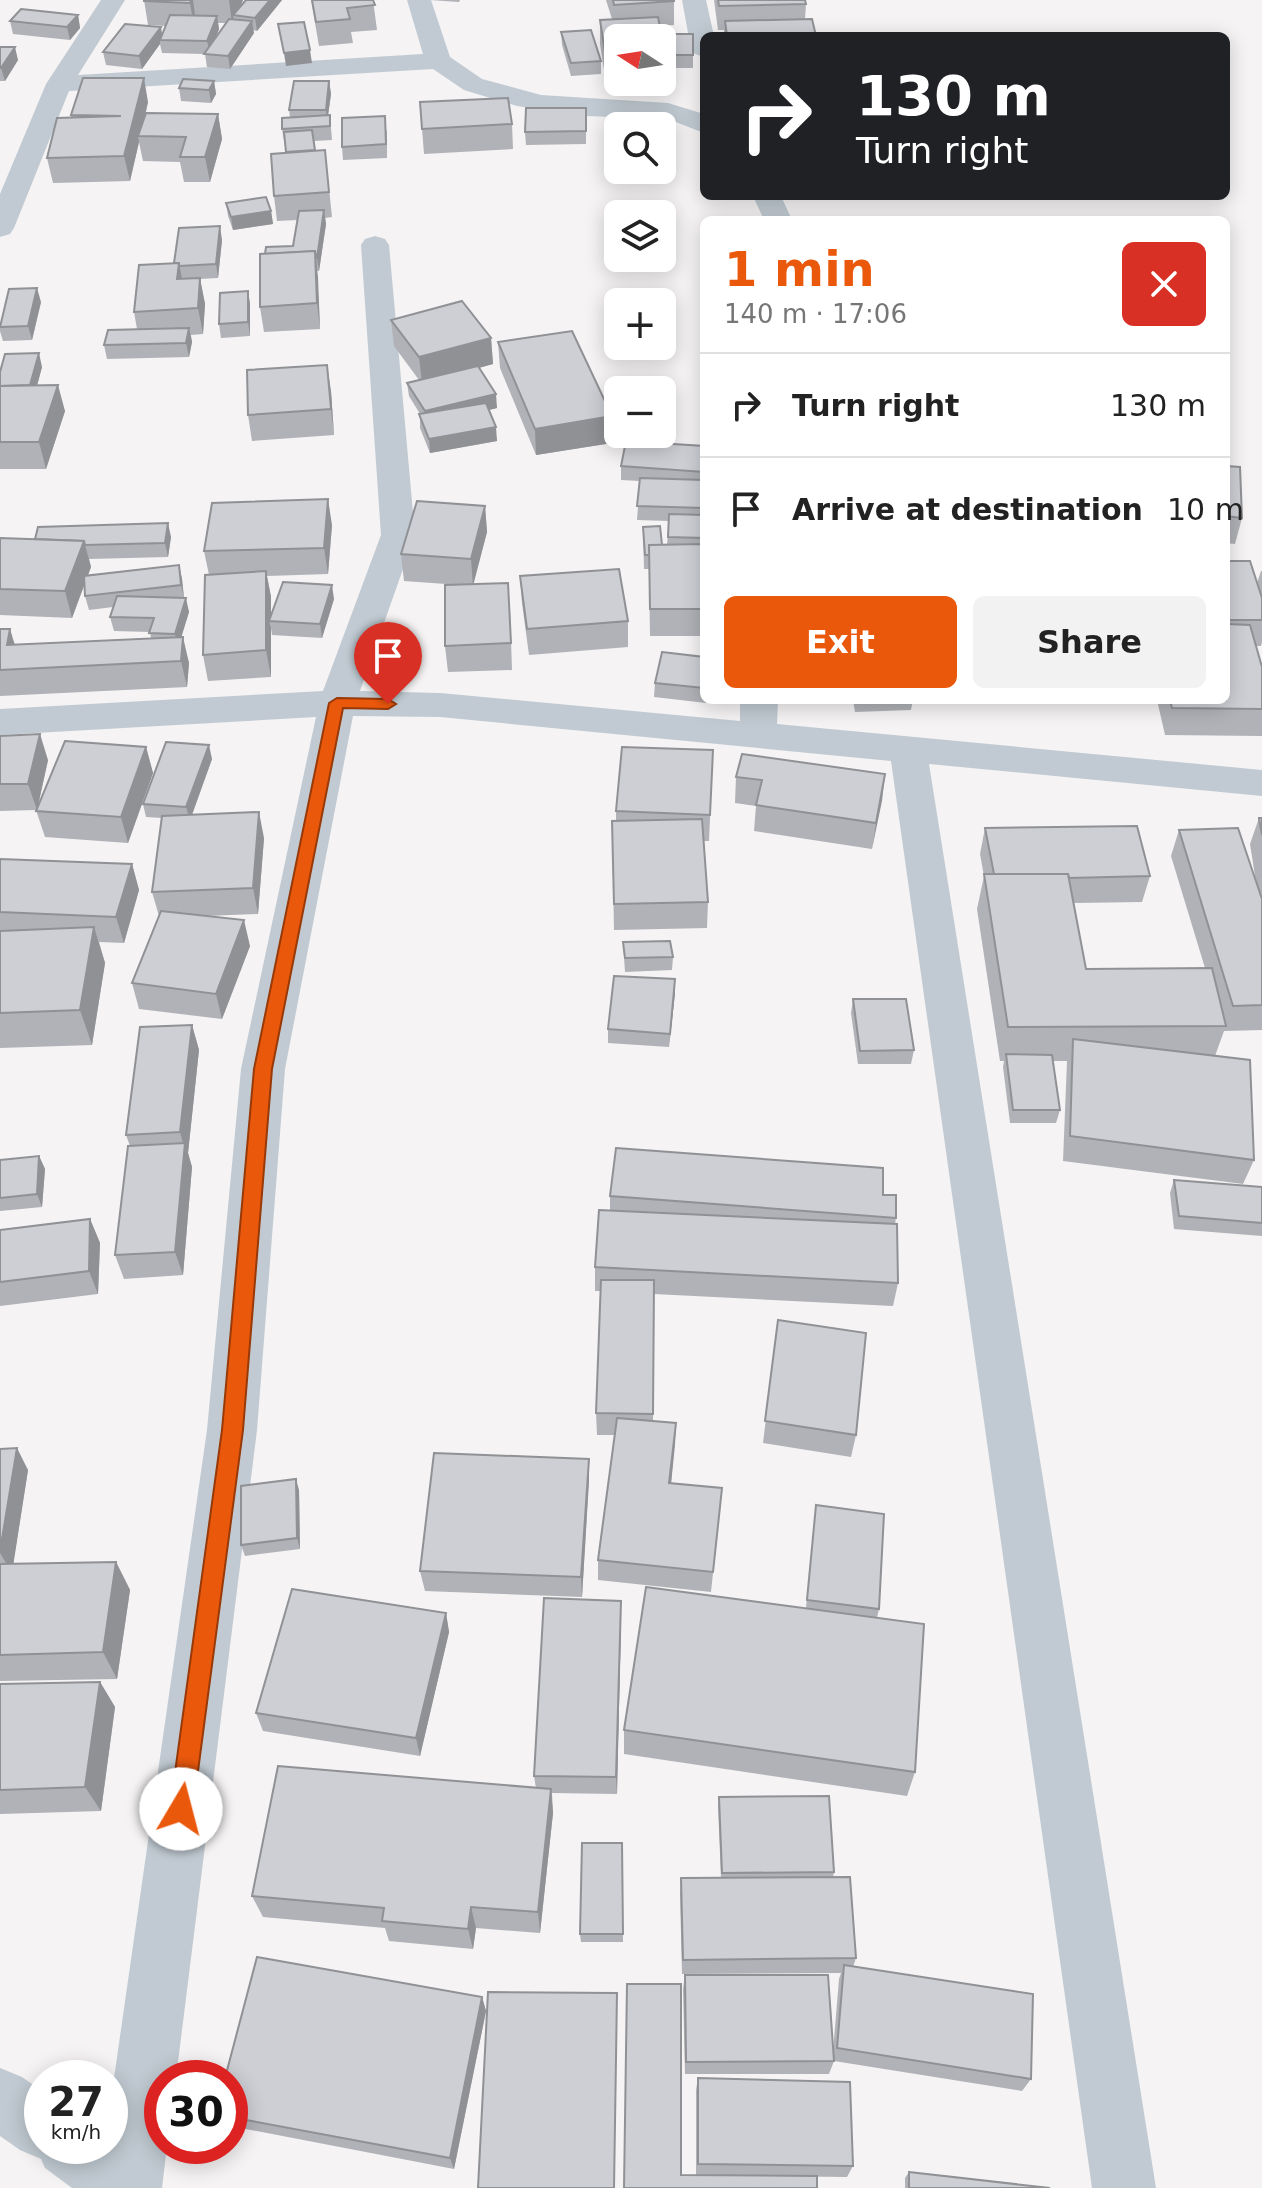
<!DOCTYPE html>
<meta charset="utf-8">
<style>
body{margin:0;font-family:"DejaVu Sans",sans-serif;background:#f2f2f2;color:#222;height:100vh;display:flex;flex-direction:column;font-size:30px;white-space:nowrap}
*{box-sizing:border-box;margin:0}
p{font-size:26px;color:#767676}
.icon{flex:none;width:44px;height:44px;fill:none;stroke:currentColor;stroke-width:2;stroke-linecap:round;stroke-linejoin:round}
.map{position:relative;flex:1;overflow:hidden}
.side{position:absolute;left:700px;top:216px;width:530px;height:488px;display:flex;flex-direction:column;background:#fff;border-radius:12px;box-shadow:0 4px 20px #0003}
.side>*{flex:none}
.guide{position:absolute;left:700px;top:32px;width:530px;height:168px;border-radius:12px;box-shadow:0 4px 20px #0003;background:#202124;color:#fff;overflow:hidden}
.needle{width:52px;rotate:282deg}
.fabs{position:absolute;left:604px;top:24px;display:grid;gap:16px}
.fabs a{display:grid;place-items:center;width:72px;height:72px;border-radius:12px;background:#fff;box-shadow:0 4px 20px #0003;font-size:40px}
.speed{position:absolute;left:24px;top:2060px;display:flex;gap:16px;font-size:40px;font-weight:700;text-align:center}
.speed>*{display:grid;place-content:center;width:104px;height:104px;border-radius:50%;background:#fff;box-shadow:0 4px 20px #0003;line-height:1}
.speed small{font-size:20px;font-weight:400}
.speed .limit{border:12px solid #d22;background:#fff;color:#111}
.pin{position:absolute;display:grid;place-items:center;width:68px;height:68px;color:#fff;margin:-82px -34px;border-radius:50% 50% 50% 0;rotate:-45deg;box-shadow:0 0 8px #0007}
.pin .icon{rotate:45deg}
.me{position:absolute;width:88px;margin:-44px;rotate:8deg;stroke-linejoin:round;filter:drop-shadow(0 0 6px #0008)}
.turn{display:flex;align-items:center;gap:28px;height:168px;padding:0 24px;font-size:36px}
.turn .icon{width:104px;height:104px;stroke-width:2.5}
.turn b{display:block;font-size:56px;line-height:68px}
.round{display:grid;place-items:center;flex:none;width:84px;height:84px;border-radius:12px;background:#f2f2f2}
.headline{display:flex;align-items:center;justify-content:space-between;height:136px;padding:0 24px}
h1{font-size:48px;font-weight:700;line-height:60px;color:#ea580c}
.cta{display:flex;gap:16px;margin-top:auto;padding:16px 24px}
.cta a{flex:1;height:92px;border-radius:12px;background:#ea580c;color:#fff;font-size:32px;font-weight:700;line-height:92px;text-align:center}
.cta a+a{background:#f2f2f2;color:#222}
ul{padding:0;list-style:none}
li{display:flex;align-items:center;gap:24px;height:104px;padding:0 24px;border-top:2px solid #e0e0e0}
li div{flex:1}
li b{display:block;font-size:30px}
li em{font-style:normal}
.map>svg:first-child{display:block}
</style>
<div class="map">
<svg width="1262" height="2188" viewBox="0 0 1262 2188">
<rect width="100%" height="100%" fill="#f5f3f3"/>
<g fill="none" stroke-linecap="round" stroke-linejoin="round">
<g fill="#c1cad2" fill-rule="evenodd">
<polygon points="101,0 125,0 78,75 423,54 407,0 431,0 450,57 482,79 541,95 668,103 704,114 704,133 668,119 586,116 517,106 464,90 433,69 69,91 14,228 10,234 0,237 0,194 46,84"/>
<polygon points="682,0 706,0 714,36 704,36 704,57 695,54 691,49"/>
<polygon points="753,196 781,196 792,220 764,220"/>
<polygon points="375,236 385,239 389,245 415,535 360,691 440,693 740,721 740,700 778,700 777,724 1262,770 1262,796 929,764 1156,2188 1092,2188 891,761 440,717 353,716 285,1069 257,1430 176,2078 162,2078 162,2146 167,2146 162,2188 72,2188 45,2168 41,2159 20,2150 0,2136 0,2068 22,2077 42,2091 42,2146 110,2146 110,2106 207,1430 241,1069 316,717 0,735 0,709 323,691 381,535 361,245 365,239"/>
</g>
</g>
<g fill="#b0b2b7" fill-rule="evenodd">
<path d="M144 0H243L240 8 246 0H282L257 31 253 30 254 33 230 69 207 67 205 54 162 53 160 44 142 69 106 65 103 52 162 34 166 26 148 25ZM218 23H226L215 39 219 29Z"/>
<polygon points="311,0 373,0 377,30 351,32 353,43 319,46"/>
<polygon points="430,0 460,0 459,2"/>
<polygon points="606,0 674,0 674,25 659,26 618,38 618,75 605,76 600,44 600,20 612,19"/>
<polygon points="714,0 806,4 805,19 816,36 724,36 724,30 718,30"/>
<polygon points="78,15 80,28 70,40 13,34 10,21"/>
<polygon points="561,32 601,61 601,74 571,76 562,45"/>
<rect x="665" y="34" width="28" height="34"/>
<polygon points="662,38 664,49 664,74 662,74"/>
<polygon points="0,47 18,60 5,81 0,81"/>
<polygon points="214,81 216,94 211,103 181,101 179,88"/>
<polygon points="329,81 331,94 328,115 331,128 332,140 314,141 315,150 325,150 332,217 325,218 326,224 319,271 317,271 320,329 264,332 260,307 265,254 293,246 297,220 277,221 274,196 286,152 282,129 290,117 289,110"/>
<polygon points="148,102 145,117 218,114 222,139 210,182 184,182 180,162 143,161 139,142 130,181 53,183 47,158 71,118 71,115"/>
<polygon points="420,102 512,124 513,149 424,154"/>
<polygon points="586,108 586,144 526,145 525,132"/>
<polygon points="387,130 387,158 343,160 342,147"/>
<polygon points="226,203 271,211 273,224 233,230 228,216"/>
<polygon points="222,240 218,278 200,279 205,304 203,334 191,335 192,342 189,357 107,359 104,345 137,329 134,312 174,263"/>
<polygon points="248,291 250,304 250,336 221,338 219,324"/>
<polygon points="41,302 32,340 3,341 0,331 0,323"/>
<polygon points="391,320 491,338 493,364 479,368 497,408 489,410 497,441 430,453 420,428 420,414 409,396 407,383 419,380 394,346"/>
<polygon points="498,342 612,416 612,443 536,455 500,368"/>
<polygon points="42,367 37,385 65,411 46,469 0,469 0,372"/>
<polygon points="331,391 334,435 252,441 248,415"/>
<polygon points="704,446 704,636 650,636 649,569 644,569 643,527 662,545 667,545 669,521 637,520 640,481 621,480 621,466"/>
<polygon points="1226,466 1242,518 1235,544 1226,543"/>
<polygon points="485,506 487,532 473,584 510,609 512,670 448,672 445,646 460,585 404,581 401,554"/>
<polygon points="332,525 328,574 267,576 271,597 271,618 334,599 322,638 272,635 271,628 271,677 208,681 203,655 209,575 204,551"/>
<polygon points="171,537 168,557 89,559 91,567 88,575 179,565 182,579 184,598 189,612 181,637 189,663 187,687 0,696 0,629 15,645 151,638 150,632 114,631 110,617 113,607 89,610 85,596 84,585 72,618 0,615 0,538 35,539"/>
<polygon points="1226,561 1257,583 1261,571 1262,571 1262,642 1261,646 1256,646 1262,667 1262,736 1165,735 1157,700 1226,700"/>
<polygon points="520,576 628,621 628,647 529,655 522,603"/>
<polygon points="704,657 704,700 716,700 715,704 654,697 655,683"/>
<polygon points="853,700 913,700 911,710 855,712"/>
<polygon points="933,700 1036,700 934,702"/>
<polygon points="0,736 48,760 38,806 146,747 153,773 128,843 45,837 36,810 0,811"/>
<polygon points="713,750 709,841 704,841 708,902 707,928 614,930 612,821 616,821 616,811"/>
<polygon points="212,759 192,815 264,838 258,914 206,916 250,946 222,1019 139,1009 132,983 159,916 152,892 162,818 146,817 143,804"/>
<polygon points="885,774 872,849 754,831 756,806 735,803 736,777"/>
<polygon points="1259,818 1262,818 1262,1030 1224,1031 1215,1056 1254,1160 1243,1184 1063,1161 1067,1061 1053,1061 1060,1110 1056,1123 1010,1123 1003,1067 1004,1061 1000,1061 977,909 984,876 980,854 985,828 1150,876 1142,902 1074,903 1086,969 1205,968 1171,856 1179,830 1256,882 1250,844"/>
<polygon points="0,859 132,864 139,890 124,943 99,942 105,963 92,1045 0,1048"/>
<polygon points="623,942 673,957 672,970 625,972"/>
<polygon points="675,993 669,1047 608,1043 608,1029"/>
<polygon points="853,999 914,1050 911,1064 858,1064 851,1013"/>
<polygon points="192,1025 199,1050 188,1153 192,1167 183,1275 124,1279 115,1255 130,1146 126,1135"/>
<polygon points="39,1156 45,1169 42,1207 0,1211 0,1160"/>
<polygon points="1174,1180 1262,1187 1262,1236 1174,1229 1170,1193"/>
<polygon points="883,1195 896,1218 895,1224 898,1283 893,1306 654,1294 653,1421 676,1423 671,1483 722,1488 711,1592 598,1580 598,1560 615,1435 597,1435 596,1413 601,1291 595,1291 595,1267 610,1210 610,1196"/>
<polygon points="90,1219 100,1243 98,1294 0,1306 0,1230"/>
<polygon points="778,1320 856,1435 851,1457 763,1443"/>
<polygon points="0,1449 28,1470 13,1564 116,1562 130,1590 117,1679 0,1681"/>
<polygon points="589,1480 582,1597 425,1591 420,1571"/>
<polygon points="299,1490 300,1549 245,1556 241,1545"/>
<polygon points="816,1505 879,1609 877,1618 915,1772 907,1796 624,1754 624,1730 806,1608"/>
<polygon points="446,1613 449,1632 420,1756 263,1731 256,1713"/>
<polygon points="621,1621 617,1794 552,1793 553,1813 540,1933 476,1928 473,1949 389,1941 385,1928 263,1917 252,1896 536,1788 534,1776"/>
<polygon points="100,1682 115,1707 101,1811 0,1814 0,1684"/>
<polygon points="719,1797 834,1872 833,1877 856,1958 853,1967 1031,2079 1022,2091 834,2061 829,2074 685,2074 683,1989 685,1975 833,2052 839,1979 841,1973 682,1974 680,1894 681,1878 721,1878 718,1806"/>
<polygon points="622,1843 623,1942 581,1942 580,1934"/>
<polygon points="482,1997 486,2011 454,2169 230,2126 230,2078"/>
<polygon points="698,2078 853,2166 847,2177 681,2175 696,2175 696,2090"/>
<polygon points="909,2172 1050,2188 905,2188 905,2178"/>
</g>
<g fill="#909195">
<polygon points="191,0 193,0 196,22 194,27 190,3"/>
<polygon points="229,0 243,0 236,16 233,15 234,21 232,24"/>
<polygon points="270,0 282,0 257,31 255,18"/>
<polygon points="78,15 80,28 70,40 67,27"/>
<polygon points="217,16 219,29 210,54 207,41"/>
<polygon points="252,21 254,33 230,69 228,56"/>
<polygon points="161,27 163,40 160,40 160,44 142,69 139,56"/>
<polygon points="15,47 18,60 5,81 1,68"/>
<polygon points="310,50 312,63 286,66 284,53"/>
<polygon points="144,78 148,102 140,136 138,136 139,142 130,181 124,156"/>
<polygon points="214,81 216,94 211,103 209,90"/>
<polygon points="329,81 331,94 327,123 326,110"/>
<polygon points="218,114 222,139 210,182 205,157"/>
<polygon points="324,210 326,224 319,271 317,258"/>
<polygon points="271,211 273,224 233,230 231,217"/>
<polygon points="220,226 222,240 218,278 216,264"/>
<polygon points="315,251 318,277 320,329 317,303"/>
<polygon points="179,263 184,289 177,279"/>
<polygon points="200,278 205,304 203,334 198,308"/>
<polygon points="37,288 41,302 32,340 28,326"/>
<polygon points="248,291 250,304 250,336 248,322"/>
<polygon points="189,328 192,342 189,357 186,343"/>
<polygon points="491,338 493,364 422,383 419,357"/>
<polygon points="39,353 42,367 33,401 29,387"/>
<polygon points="327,365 331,391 334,435 331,409"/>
<polygon points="58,385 65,411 46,469 39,442"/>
<polygon points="496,394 497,408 426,425 425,411"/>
<polygon points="612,416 612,443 536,455 535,429"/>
<polygon points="496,427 497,441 430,453 429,439"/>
<polygon points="328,499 332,525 328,574 324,548"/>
<polygon points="485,506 487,532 473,586 471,559"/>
<polygon points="168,523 171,537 168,557 165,543"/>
<polygon points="84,541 91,567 72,618 65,591"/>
<polygon points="179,565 182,579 184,599 181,585"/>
<polygon points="266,571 271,597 271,622 269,621 271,628 271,677 266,650"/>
<polygon points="332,585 334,599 322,638 320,624"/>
<polygon points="186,598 189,612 178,648 175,634"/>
<polygon points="10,629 18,655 7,645"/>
<polygon points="183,637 189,663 187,687 181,661"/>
<polygon points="40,734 48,760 37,810 28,784"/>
<polygon points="209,745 212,759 190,820 186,807"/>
<polygon points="146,747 153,773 128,843 121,817"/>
<polygon points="885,774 882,801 872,849 876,823"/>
<polygon points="259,812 264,838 258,914 253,888"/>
<polygon points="132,864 139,890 124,943 116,917"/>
<polygon points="244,920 250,946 222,1019 216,994"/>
<polygon points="94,927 105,963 92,1045 80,1010"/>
<polygon points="675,979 675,993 669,1047 670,1034"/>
<polygon points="192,1025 199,1050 188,1153 192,1167 183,1275 175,1252 184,1147 180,1132"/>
<polygon points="39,1156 45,1169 42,1207 37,1194"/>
<polygon points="90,1219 100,1243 98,1294 89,1271"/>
<polygon points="676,1423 675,1445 669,1504 669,1483"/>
<polygon points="17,1448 28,1470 12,1573 0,1553"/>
<polygon points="589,1459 589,1480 582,1597 581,1577"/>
<polygon points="296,1479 299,1490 300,1549 297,1538"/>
<polygon points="116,1562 130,1590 117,1679 103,1652"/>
<polygon points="621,1601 621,1621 617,1794 616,1777"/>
<polygon points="446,1613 449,1632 420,1756 416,1738"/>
<polygon points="100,1682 115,1707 101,1811 85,1787"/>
<polygon points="551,1789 553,1813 540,1933 538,1912"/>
<polygon points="471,1907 476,1928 473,1949 468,1929"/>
<polygon points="482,1997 486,2011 454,2169 450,2158"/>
</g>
<g fill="#cdcfd5" stroke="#909195" stroke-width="2">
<polygon points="144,0 191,0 190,3 144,1"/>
<polygon points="246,0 270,0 255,18 233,15"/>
<polygon points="312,0 373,0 375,5 347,8 350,19 316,22"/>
<polygon points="613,0 674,0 674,1 614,5"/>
<polygon points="718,0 805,0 806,4 719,6"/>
<polygon points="21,9 78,15 67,27 10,21"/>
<polygon points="170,15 217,16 207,41 160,40"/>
<polygon points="658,17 662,38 618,38 618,51 605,52 600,20"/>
<polygon points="229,19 252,21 228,56 204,54"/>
<polygon points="812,19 816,36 727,36 725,21"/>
<polygon points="304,22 310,50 284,53 278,24"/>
<polygon points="125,24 161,27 139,56 103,52"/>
<polygon points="591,30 601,61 571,63 561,32"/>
<polygon points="665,34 693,34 693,55 666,55"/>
<polygon points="0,47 15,47 1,68 0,68"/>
<polygon points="83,78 144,78 124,156 47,158 57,118 121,116 71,115"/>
<polygon points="183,79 214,81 209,90 179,88"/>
<polygon points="294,81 329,81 326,110 289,110"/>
<polygon points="508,98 512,124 422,129 420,102"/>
<polygon points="526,108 586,108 586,131 525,132"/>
<polygon points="146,113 218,114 205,157 180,157 186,137 138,136"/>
<polygon points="330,115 330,126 282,129 282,118"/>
<polygon points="385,116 386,144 342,147 342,118"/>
<polygon points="312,130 315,150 286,152 284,132"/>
<polygon points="325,150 329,192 274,196 271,154"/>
<polygon points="266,197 271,211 231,217 226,203"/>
<polygon points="324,210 317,258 316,258 315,251 265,254 266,247 293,246 299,211"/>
<polygon points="220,226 216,264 179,266 179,263 174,263 179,228"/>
<polygon points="315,251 317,303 260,307 260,254"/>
<polygon points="179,263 177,279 200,278 198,308 134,312 139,265"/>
<polygon points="37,288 28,326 0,327 9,289"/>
<polygon points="248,291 248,322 219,324 220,293"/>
<polygon points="462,301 491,338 419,357 391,320"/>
<polygon points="189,328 186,343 104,345 108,330"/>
<polygon points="572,331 612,416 535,429 498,342"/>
<polygon points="39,353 30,385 0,386 0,372 5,354"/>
<polygon points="327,365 331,409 248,415 247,370"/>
<polygon points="478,366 496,394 425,411 407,383"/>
<polygon points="58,385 39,442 0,442 0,386"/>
<polygon points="486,403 496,427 429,439 419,414"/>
<polygon points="626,441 704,446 704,472 621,466"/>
<polygon points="1226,466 1240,467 1242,518 1226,516"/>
<polygon points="640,478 704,480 704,508 637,506"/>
<polygon points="328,499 324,548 204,551 212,503"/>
<polygon points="417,501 485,506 471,559 401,554"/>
<polygon points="669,514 704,515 704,538 668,537"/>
<polygon points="168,523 165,543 85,545 84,541 35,539 38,527"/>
<polygon points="660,526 662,545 649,545 650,555 645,555 643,527"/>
<polygon points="0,538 84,541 65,591 0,589"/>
<polygon points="704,544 704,609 650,609 649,545"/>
<polygon points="1226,561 1250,561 1262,598 1262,620 1226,620"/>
<polygon points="179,565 181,585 85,596 84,576"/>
<polygon points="619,569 628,621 527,629 520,576"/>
<polygon points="266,571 266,650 203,655 205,575"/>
<polygon points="283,582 332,585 320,624 269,621"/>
<polygon points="508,583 511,643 445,646 445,585"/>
<polygon points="117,596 186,598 175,634 149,633 154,618 110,617"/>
<polygon points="1226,624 1250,625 1262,667 1262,709 1172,708 1170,700 1226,700"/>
<polygon points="0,629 10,629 7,645 183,637 181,661 0,670"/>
<polygon points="662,652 704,657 704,688 655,683"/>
<polygon points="40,734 28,784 0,784 0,736"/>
<polygon points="65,741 146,747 121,817 36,811"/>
<polygon points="166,742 209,745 186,807 143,804"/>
<polygon points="622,747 713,750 710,815 616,811"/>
<polygon points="742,754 885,774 876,823 756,805 762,780 736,777"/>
<polygon points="259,812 253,888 152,892 162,816"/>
<polygon points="1259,818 1262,818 1262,835"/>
<polygon points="702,819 708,902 614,904 612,821"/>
<polygon points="1137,826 1150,876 1069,878 1068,874 994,874 985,828"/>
<polygon points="1238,828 1262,899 1262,1005 1233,1006 1179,830"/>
<polygon points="0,859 132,864 116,917 0,912"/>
<polygon points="984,874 1068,874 1086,969 1212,968 1226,1026 1008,1027"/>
<polygon points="161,911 244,920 216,994 132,983"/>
<polygon points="94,927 80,1010 0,1013 0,931"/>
<polygon points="670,941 673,957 625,958 623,942"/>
<polygon points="614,976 675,979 670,1034 608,1029"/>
<polygon points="853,999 906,999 914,1050 860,1051"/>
<polygon points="192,1025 180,1132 126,1135 140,1027"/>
<polygon points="1073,1039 1250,1060 1254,1160 1070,1136"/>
<polygon points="1006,1054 1052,1055 1060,1110 1013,1110"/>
<polygon points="185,1143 175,1252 115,1255 128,1146"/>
<polygon points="616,1148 883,1168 883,1195 896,1195 896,1218 610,1196"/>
<polygon points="39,1156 37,1194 0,1198 0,1160"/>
<polygon points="1174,1180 1262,1187 1262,1223 1179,1216"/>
<polygon points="599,1210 897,1224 898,1283 595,1267"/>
<polygon points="90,1219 89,1271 0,1282 0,1230"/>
<polygon points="601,1280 654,1280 653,1414 596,1413"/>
<polygon points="778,1320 866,1333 856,1435 765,1421"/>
<polygon points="617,1418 676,1423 669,1483 722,1488 713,1572 598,1560"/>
<polygon points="17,1448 0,1551 0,1449"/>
<polygon points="434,1453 589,1459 581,1577 420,1571"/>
<polygon points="296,1479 297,1538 241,1545 241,1486"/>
<polygon points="816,1505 884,1514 879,1609 807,1600"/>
<polygon points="116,1562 103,1652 0,1655 0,1564"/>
<polygon points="646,1587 924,1624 915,1772 624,1730"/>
<polygon points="292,1589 446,1613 416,1738 256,1713"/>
<polygon points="544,1598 621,1601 616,1777 534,1776"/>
<polygon points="100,1682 85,1787 0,1790 0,1684"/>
<polygon points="278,1766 551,1789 538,1912 471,1907 468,1929 382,1921 384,1908 252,1896"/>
<polygon points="829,1796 834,1872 722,1873 719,1797"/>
<polygon points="582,1843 622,1843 623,1934 580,1934"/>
<polygon points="850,1877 856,1958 683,1960 681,1878"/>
<polygon points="257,1957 482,1997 450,2158 230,2117 230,2078 225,2078"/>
<polygon points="844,1965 1033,1994 1031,2079 837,2048"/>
<polygon points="685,1975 828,1975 834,2061 686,2062"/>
<polygon points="627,1984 681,1984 681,2175 817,2176 817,2188 624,2188"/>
<polygon points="488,1992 617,1993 614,2188 478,2188"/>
<polygon points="698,2078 850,2082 853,2166 698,2164"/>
<polygon points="909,2172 1050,2188 909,2188"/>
</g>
<polygon fill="#ea580c" stroke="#983908" stroke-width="2" points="337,698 388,699 396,704 388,709 343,708 272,1069 243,1430 193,1809 190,1817 181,1821 173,1817 170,1809 222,1430 254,1069 329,703"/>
</svg>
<div class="fabs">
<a><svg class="needle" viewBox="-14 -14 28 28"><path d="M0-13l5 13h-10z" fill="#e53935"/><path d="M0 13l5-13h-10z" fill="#767676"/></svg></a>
<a><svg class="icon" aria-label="search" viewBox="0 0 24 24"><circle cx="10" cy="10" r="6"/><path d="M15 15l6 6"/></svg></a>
<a><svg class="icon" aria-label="layers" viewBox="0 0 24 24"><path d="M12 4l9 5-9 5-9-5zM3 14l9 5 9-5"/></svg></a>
<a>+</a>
<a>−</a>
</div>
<div class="speed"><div>27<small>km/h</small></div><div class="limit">30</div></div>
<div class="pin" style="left:388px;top:704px;background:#d93025"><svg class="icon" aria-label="arrive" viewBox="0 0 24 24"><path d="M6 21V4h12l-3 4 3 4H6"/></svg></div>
<svg class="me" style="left:181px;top:1809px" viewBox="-20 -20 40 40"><circle r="19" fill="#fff"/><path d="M0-13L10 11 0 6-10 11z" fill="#ea580c"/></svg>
<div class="guide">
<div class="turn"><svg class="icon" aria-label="right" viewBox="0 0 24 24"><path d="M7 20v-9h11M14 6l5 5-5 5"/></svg><div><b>130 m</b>Turn right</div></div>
</div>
<section class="side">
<div class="headline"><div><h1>1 min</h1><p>140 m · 17:06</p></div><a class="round" style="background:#d93025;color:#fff"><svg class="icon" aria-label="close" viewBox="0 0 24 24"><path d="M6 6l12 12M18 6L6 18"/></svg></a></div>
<ul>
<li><svg class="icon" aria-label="right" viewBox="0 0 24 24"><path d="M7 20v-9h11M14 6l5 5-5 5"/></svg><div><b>Turn right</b></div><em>130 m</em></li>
<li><svg class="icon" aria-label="arrive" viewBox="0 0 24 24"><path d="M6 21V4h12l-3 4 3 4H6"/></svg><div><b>Arrive at destination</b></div><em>10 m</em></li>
</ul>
<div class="cta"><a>Exit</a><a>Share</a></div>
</section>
</div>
